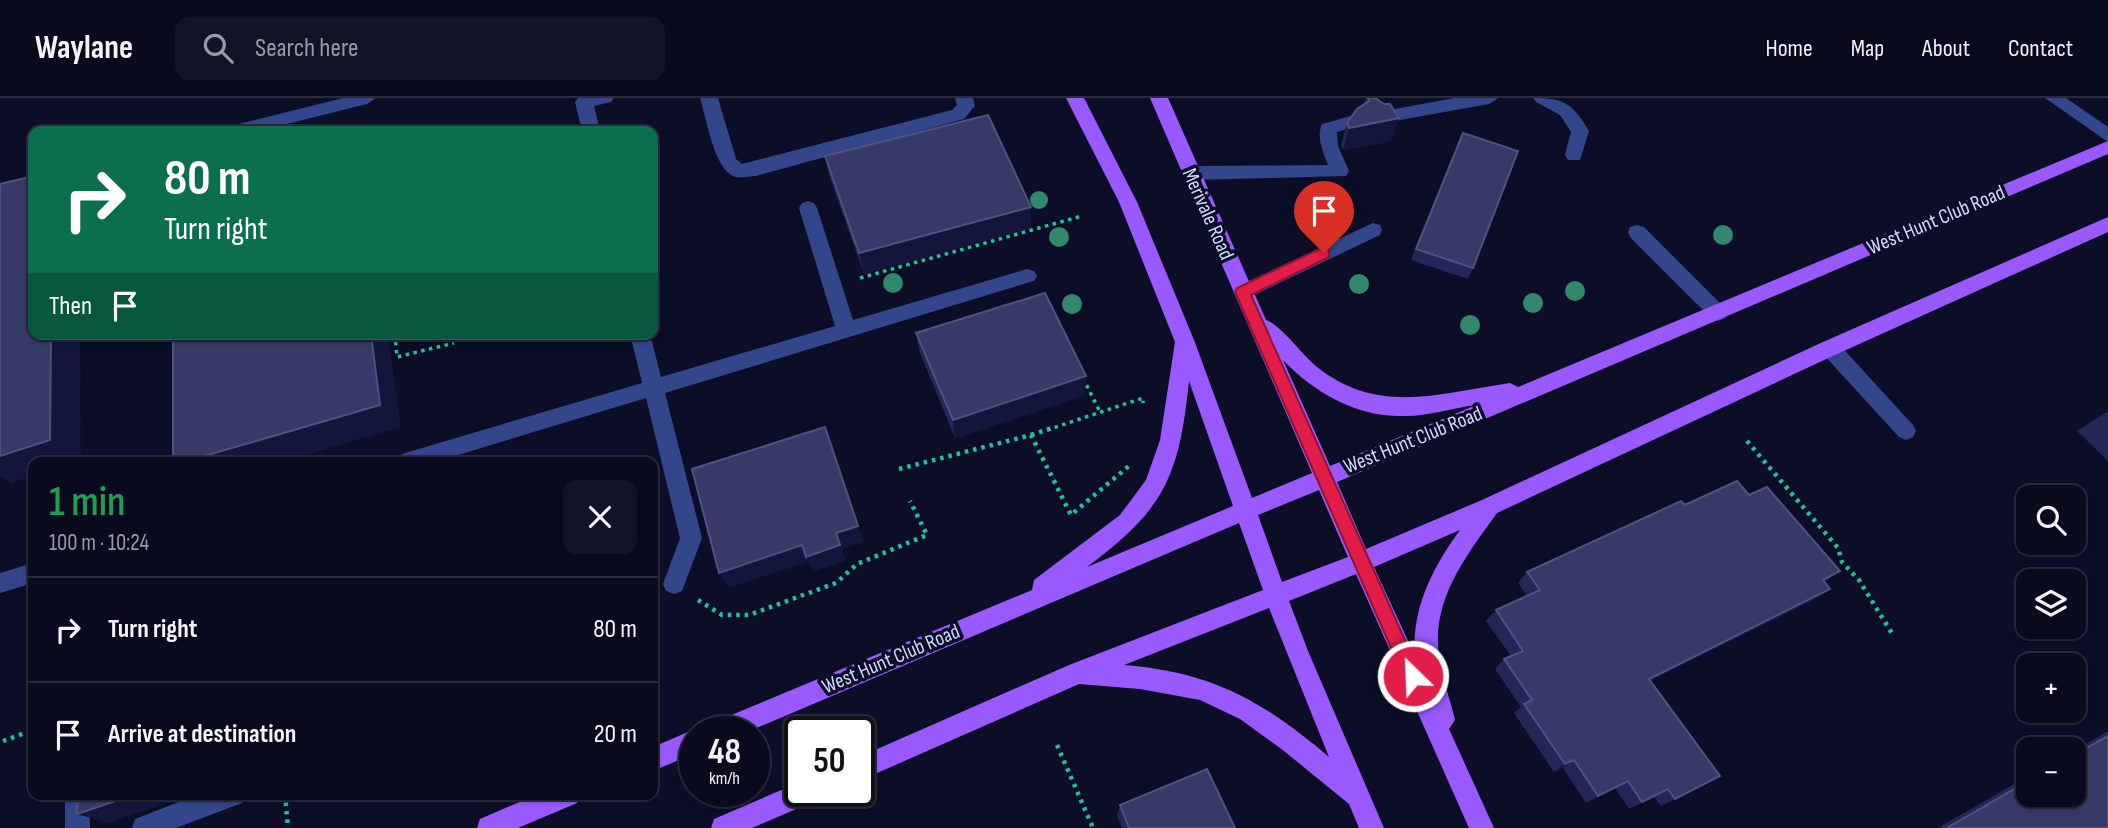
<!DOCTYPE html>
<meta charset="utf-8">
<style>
body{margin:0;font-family:"Sofia Sans Condensed",sans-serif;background:#121326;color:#f1f3f6;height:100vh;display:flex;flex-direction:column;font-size:26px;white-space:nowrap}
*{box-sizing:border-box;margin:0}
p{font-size:23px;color:#999aa4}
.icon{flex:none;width:38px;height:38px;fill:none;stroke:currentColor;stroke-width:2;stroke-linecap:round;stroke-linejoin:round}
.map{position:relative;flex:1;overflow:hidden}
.details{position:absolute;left:28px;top:359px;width:630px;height:343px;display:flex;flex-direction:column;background:#090a1d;border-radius:14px;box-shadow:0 2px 5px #0004,0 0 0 2px #292b3b}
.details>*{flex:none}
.guide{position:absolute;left:28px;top:28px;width:630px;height:214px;border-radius:14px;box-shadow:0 2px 5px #0004,0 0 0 2px #292b3b;background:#0b6e4f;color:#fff;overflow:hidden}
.buttons{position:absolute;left:2016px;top:387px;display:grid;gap:14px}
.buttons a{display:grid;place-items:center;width:70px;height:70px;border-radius:14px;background:#090a1d;box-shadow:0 2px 5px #0004,0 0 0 2px #292b3b;font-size:35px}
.speed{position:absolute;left:679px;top:618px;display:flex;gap:14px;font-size:35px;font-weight:700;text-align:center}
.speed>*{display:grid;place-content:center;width:91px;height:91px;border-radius:50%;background:#090a1d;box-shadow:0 2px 5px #0004,0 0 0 2px #292b3b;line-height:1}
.speed small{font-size:18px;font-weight:400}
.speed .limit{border:4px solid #111;border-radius:10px;background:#fff;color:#111}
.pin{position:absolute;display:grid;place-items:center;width:60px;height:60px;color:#fff;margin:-72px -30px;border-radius:50% 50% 50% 0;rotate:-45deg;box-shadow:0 0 7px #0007}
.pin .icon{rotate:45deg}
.me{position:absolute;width:77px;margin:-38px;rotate:336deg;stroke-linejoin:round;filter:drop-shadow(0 0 5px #0008)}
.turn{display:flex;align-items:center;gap:24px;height:147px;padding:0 21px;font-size:32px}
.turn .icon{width:91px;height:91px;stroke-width:2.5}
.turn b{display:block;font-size:49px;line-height:60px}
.then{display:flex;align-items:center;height:66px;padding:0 21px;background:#0003;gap:14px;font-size:26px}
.round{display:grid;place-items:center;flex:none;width:74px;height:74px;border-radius:14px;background:#121326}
.summary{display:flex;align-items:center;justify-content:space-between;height:119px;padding:0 21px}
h1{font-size:42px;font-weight:600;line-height:52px;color:#1e9e55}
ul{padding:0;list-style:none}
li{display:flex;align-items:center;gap:21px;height:105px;padding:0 21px;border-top:2px solid #292b3b}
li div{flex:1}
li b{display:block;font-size:26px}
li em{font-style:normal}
header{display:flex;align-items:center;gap:42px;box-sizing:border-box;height:98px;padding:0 35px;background:#090a1d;border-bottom:2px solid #292b3b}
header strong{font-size:33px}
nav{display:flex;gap:38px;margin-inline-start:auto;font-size:24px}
.search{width:490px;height:63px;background:#121326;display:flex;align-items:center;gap:18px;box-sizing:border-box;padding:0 24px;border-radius:14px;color:#999aa4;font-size:26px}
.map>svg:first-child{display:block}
</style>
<header>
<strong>Waylane</strong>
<div class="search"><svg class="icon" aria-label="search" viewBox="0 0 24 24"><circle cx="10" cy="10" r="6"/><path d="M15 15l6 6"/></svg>Search here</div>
<nav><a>Home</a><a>Map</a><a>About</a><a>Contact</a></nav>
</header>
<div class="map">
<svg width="2108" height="730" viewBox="0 0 2108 730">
<rect width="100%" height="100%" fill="#0c0e27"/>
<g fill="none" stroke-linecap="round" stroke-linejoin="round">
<g stroke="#22c392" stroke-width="3.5" stroke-dasharray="3.5 4.5" stroke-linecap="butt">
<polyline points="860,180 1082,118"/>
<polyline points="395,236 397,259 454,245"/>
<polyline points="1083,280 1100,314"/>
<polyline points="1047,332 1143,300 1143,305"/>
</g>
<g stroke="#22c392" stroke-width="4.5" stroke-dasharray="3.5 5" stroke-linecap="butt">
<polyline points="1031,337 1052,330"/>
<polyline points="1747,343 1838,450 1842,464 1859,482 1893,537"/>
<polyline points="899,371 1031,337 1071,417 1130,367"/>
<polyline points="698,502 722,517 749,517 836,485 857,466 927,437 910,403"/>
<polyline points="3,643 33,632"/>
<polyline points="1057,647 1093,730"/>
<polyline points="285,696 288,730"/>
</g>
<g fill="#33458b" fill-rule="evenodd">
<polygon points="343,0 376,0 367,6 259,33 226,33 229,29 235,27"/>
<polygon points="578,0 614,0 611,4 594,8 600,33 582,33 575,4"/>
<path d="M700 0H718L736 61 742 66 952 12 957 7 955 0H973L975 8 964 21 756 78C749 78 740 81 733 78 713 68 707 21 700 0Z"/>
<polygon points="1455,0 1498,0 1489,6 1378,26 1369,20 1378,14"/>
<path d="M1533 0C1565 0 1573 6 1589 33L1580 62H1568L1565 57 1571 34 1560 17 1536 4Z"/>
<polygon points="2045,0 2066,0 2108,29 2108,44"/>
<path d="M1351 18 1357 20 1360 24 1357 28 1337 34 1338 48 1349 73 1346 78 1190 82 1184 80 1181 75 1184 70 1190 68 1328 67C1323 53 1316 39 1322 26Z"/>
<polygon points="808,103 814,105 817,110 853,222 1027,171 1034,173 1037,178 1034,183 1027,185 665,295 702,440 682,493 674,496 666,493 663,486 680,440 646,300 435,364 395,364 398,358 405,355 642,285 630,236 650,236 661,279 835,228 799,110 802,105"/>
<polygon points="1373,125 1380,127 1382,132 1380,137 1250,199 1243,202 1236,199 1233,194 1236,189"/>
<polygon points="1637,127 1644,129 1725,210 1728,215 1725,220 1718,223 1711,220 1630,139 1628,134 1630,129"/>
<polygon points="1830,242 1837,244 1913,327 1916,333 1913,339 1906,342 1899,339 1823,256 1820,250 1823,244"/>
<polygon points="33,465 33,485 0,495 0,475"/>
<polygon points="65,696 89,696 90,730 65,730"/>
<polygon points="199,696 245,696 242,705 176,730 132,730 135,721"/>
</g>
<g fill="#9959ff" fill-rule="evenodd">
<path d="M1066 0H1084L1137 104 1194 242 1252 400 1312 375 1150 0H1168L1266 222C1281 227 1303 258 1317 269 1379 318 1440 295 1510 285L1518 289 2108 43V56L1337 384 1366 451 1482 402 1823 244 2108 119V134L1837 256 1497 415C1466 458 1431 502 1439 558 1442 580 1450 601 1455 622L1449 631 1494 730H1469L1356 476 1289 503 1308 553 1384 730H1359L1349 706 1284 653 1240 621 1200 602 1140 591 1079 586 859 683V659L1069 567 1263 492 1239 425 747 634H706L710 626 1032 492 1034 482 1120 417 1146 382 1160 342 1175 244 1119 104ZM1283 262C1314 295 1359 320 1405 318 1428 318 1453 310 1476 307L1330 368ZM1189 283 1233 408 1087 469C1165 411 1179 379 1189 283ZM1319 392 1348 459 1282 484 1258 417ZM1460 432C1433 469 1411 511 1415 558L1374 469ZM1269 510 1329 659C1263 603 1212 574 1124 567Z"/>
<polygon points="695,631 701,634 695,634 695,655 653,673 653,649"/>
<polygon points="800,684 800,693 820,693 817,702 752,730 711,730 714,721"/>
<polygon points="538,696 580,696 577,705 518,730 477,730 480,721"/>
</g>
</g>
<g fill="#32886a">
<circle cx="1039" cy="102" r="9"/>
<circle cx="1723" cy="137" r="10"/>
<circle cx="1059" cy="139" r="10"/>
<circle cx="893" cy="185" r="10"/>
<circle cx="1359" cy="186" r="10"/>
<circle cx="1575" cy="193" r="10"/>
<circle cx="1533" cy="205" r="10"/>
<circle cx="1072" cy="206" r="10"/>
<circle cx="1470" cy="227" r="10"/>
</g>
<g fill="#242657">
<polygon points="1366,0 1378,0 1378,2 1391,43 1343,52 1341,47 1347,25 1364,6"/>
<polygon points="1463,35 1473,170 1468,181 1411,162"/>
<polygon points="825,58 1031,130 864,176 830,80"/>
<polygon points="916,235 1085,297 955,340 920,255"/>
<polygon points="2108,313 2108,363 2077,333"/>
<polygon points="1685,407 1824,485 1830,491 1814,502 1650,583 1720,678 1661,708 1654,699 1629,711 1615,690 1586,705 1563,670 1554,674 1514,615 1521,609 1495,571 1504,561 1511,558 1486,523 1496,512 1527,498 1518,485 1527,474"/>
<polygon points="2108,633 2108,730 1938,730 2028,678 2028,696 2074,696 2074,653"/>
<polygon points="1120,707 1235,730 1122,730 1117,718"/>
</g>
<g fill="#13153c">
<polygon points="1399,20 1391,43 1343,52 1349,30"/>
<polygon points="1031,109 1031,130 864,176 859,155"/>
<polygon points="51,236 97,236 80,241 81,363 33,364 33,378 11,385 0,379 0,358"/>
<polygon points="371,236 388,236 401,329 283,364 184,364"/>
<polygon points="1086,278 1085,297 955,340 953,322"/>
<polygon points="858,428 864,444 842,451 846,463 813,474 808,464 729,490 719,475"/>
<polygon points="1840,473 1824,485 1823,482"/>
<polygon points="1830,491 1814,502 1636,590 1649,581"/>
<polygon points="1574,662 1563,670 1554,674 1565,666"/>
<polygon points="1628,683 1615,690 1586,705 1598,698"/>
<polygon points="136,696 195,696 108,725 77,716"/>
</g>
<g fill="#373969" stroke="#4f5280" stroke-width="2">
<polygon points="1368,0 1375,0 1384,6 1390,6 1399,20 1349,30 1347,25 1357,11 1369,3"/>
<polygon points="988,17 1031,109 859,155 825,58"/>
<polygon points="1463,35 1518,53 1473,170 1416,151"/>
<polygon points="33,78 33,236 51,236 50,342 0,358 0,86"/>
<polygon points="1045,195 1086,278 953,322 916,235"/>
<polygon points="173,236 371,236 380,307 184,364 173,364"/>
<polygon points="825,329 858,428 836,435 840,447 806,459 802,447 719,475 692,371"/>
<polygon points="1737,383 1749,397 1767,389 1840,473 1823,482 1830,491 1649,581 1720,678 1675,701 1668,691 1642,704 1628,683 1598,698 1574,662 1565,666 1524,606 1532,602 1504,561 1523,553 1496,512 1540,492 1527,474 1681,403 1685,407"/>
<polygon points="2108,638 2108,730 1947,730 2028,683 2028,696 2074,696 2074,657"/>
<polygon points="1207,671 1235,730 1129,730 1120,707"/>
<polygon points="78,696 136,696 77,716"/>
</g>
<polygon fill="#e11d48" stroke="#92132f" stroke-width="2" points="1324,149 1329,151 1329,159 1251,197 1421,578 1419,584 1413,587 1406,584 1235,194 1237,190"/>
<g text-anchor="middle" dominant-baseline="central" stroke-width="7" stroke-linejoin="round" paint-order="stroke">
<g font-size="21" fill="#d2d8ff" stroke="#0c0e27">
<text transform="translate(1208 116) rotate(66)">Merivale Road</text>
<text transform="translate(1936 122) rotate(-23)">West Hunt Club Road</text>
<text transform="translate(1413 342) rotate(-22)">West Hunt Club Road</text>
<text transform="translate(891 561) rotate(-23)">West Hunt Club Road</text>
</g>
</g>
</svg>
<div class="buttons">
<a><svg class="icon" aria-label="search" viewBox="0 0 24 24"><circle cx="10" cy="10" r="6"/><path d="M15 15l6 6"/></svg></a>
<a><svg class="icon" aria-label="layers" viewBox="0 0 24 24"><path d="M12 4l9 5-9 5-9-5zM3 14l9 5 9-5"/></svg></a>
<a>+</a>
<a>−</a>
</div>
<div class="speed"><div>48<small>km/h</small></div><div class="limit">50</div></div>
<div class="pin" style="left:1324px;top:155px;background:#d93025"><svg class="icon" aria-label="arrive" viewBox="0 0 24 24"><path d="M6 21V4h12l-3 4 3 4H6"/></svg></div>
<svg class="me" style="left:1413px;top:578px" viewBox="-20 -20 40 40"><circle r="17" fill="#e11d48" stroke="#fff" stroke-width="3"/><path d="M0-11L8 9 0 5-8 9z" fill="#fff"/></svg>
<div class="guide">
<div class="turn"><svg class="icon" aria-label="right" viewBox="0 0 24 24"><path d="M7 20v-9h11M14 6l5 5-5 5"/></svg><div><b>80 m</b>Turn right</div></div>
<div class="then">Then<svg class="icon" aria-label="arrive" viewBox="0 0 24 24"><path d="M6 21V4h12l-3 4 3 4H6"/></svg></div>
</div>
<section class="details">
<div class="summary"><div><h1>1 min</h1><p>100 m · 10:24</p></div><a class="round"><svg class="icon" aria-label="close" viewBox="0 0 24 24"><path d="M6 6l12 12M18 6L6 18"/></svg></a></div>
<ul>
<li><svg class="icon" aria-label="right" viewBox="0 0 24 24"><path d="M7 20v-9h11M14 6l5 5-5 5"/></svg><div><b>Turn right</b></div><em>80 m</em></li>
<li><svg class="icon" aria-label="arrive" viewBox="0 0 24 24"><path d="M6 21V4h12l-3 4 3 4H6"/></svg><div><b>Arrive at destination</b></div><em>20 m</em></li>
</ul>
</section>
</div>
